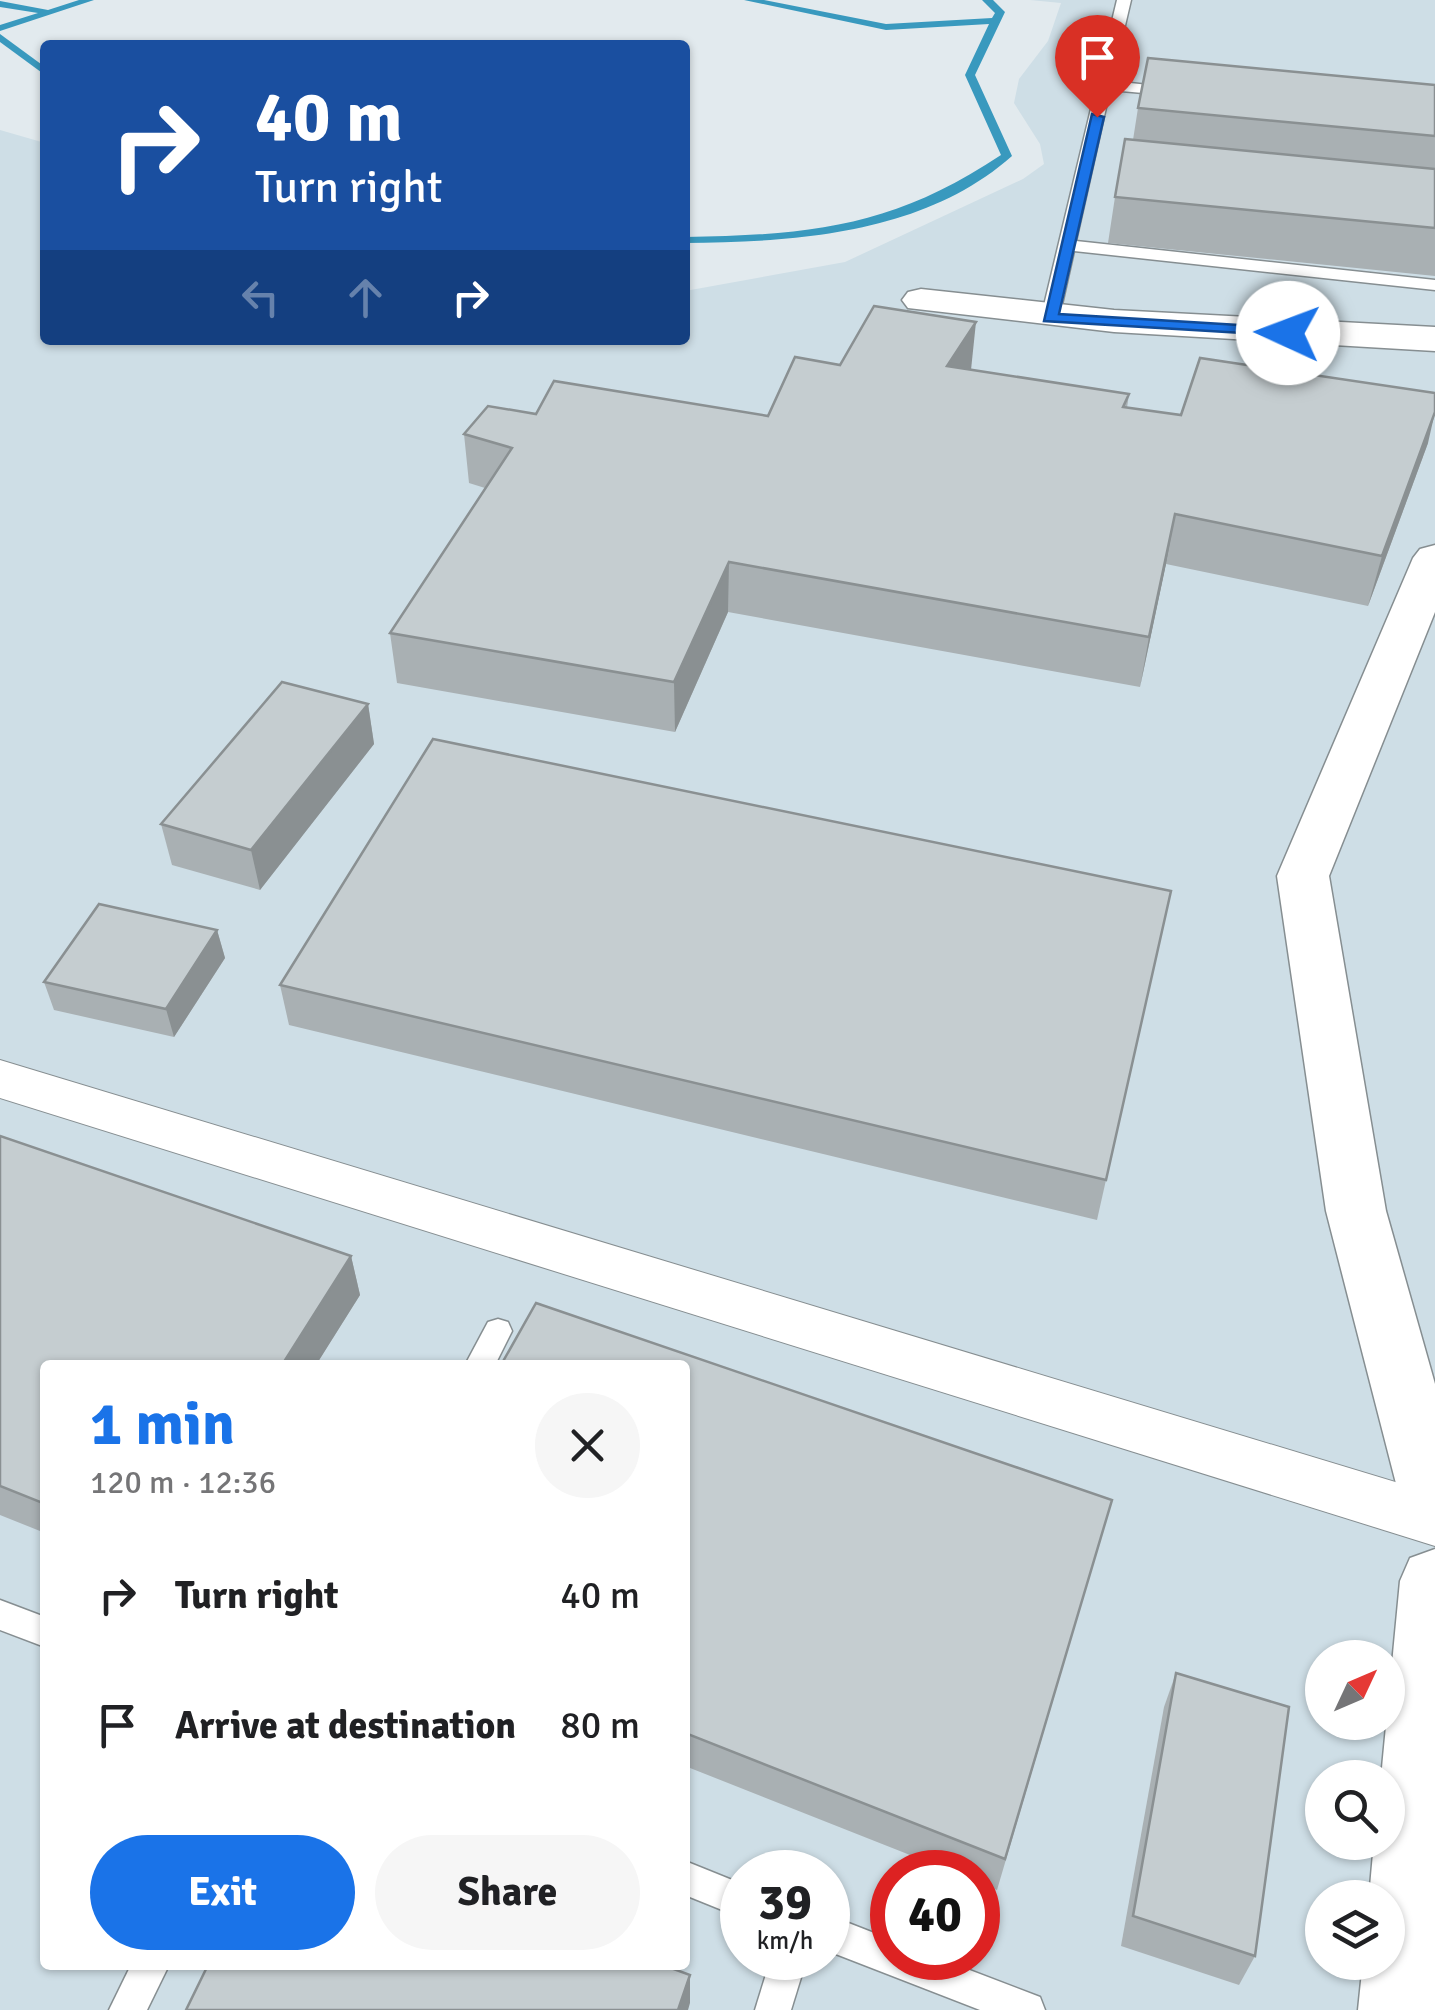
<!DOCTYPE html>
<meta charset="utf-8">
<style>
body{margin:0;font-family:Signika,sans-serif;background:#f6f6f6;color:#202124;height:100vh;display:flex;flex-direction:column;font-size:38px;white-space:nowrap}
*{box-sizing:border-box;margin:0}
p{font-size:32px;color:#757577}
.icon{flex:none;width:55px;height:55px;fill:none;stroke:currentColor;stroke-width:2;stroke-linecap:round;stroke-linejoin:round}
.map{position:relative;flex:1;overflow:hidden}
.sheet{position:absolute;left:40px;top:1360px;width:650px;height:610px;display:flex;flex-direction:column;background:#fff;border-radius:10px;box-shadow:0 2px 8px #0004}
.sheet>*{flex:none}
.hud{position:absolute;left:40px;top:40px;width:650px;height:305px;border-radius:10px;box-shadow:0 2px 8px #0004;background:#1a4fa0;color:#fff;overflow:hidden}
.needle{width:65px;rotate:46deg}
.buttons{position:absolute;left:1305px;top:1640px;display:grid;gap:20px}
.buttons a{display:grid;place-items:center;width:100px;height:100px;border-radius:50%;background:#fff;box-shadow:0 2px 8px #0004;font-size:50px}
.speed{position:absolute;left:720px;top:1850px;display:flex;gap:20px;font-size:50px;font-weight:700;text-align:center}
.speed>*{display:grid;place-content:center;width:130px;height:130px;border-radius:50%;background:#fff;box-shadow:0 2px 8px #0004;line-height:1}
.speed small{font-size:25px;font-weight:400}
.speed .limit{border:15px solid #d22;background:#fff;color:#111}
.pin{position:absolute;display:grid;place-items:center;width:85px;height:85px;color:#fff;margin:-102px -42px;border-radius:50% 50% 50% 0;rotate:-45deg;box-shadow:0 0 10px #0007}
.pin .icon{rotate:45deg}
.me{position:absolute;width:110px;margin:-55px;rotate:272deg;stroke-linejoin:round;filter:drop-shadow(0 0 8px #0008)}
.turn{display:flex;align-items:center;gap:35px;height:210px;padding:0 50px;font-size:45px}
.turn .icon{width:130px;height:130px;stroke-width:2.5}
.turn b{display:block;font-size:70px;line-height:85px}
.lanes{display:flex;align-items:center;height:95px;padding:0 50px;background:#0003;justify-content:center;gap:50px;direction:ltr}
.lanes .off{opacity:.35}
.round{display:grid;place-items:center;flex:none;width:105px;height:105px;border-radius:52px;background:#f6f6f6}
.headline{display:flex;align-items:center;justify-content:space-between;height:170px;padding:0 50px}
h1{font-size:60px;font-weight:800;line-height:75px;color:#1a73e8}
.action{display:flex;gap:20px;margin-top:auto;padding:20px 50px}
.action a{flex:1;height:115px;border-radius:60px;background:#1a73e8;color:#fff;font-size:40px;font-weight:800;line-height:115px;text-align:center}
.action a+a{background:#f6f6f6;color:#202124}
ul{padding:0;list-style:none}
li{display:flex;align-items:center;gap:30px;height:130px;padding:0 50px}
li div{flex:1}
li b{display:block;font-size:38px}
li em{font-style:normal}
.map>svg:first-child{display:block}
</style>
<div class="map">
<svg width="1435" height="2010" viewBox="0 0 1435 2010">
<rect width="100%" height="100%" fill="#e2eaee"/>
<path fill="#cedee6" fill-rule="evenodd" d="M1030 0H1435V2010H0V130L45 143V340H685V291L845 262 1023 179 1044 164 1040 144 1014 103 1019 79 1048 41 1061 3ZM45 1365H685V1965H45ZM1322 1658H1388V1722H1322ZM1322 1778H1388V1842H1322ZM742 1872H828V1958H742ZM892 1872H978V1958H892ZM1322 1898H1388V1962H1322Z"/>
<g fill="none" stroke-linecap="round" stroke-linejoin="round">
<g fill="#3999be" fill-rule="evenodd">
<polygon points="79,0 94,0 0,31 0,25 38,13 0,7 0,1 48,10"/>
<path d="M744 0H764L886 24 992 18 995 13 982 0H993L1005 12 975 75 1012 156C924 234 796 242 685 243V237C811 235 893 227 1001 155L965 75 989 24 886 30Z"/>
<polygon points="0,34 45,67 45,75 0,42"/>
</g>
<g stroke="#868e91" stroke-width="3">
<g id="service">
<polygon points="1117,0 1131,0 1112,81 1176,88 1183,92 1176,96 1110,90 1076,241 1435,280 1435,290 1074,251 1059,318 1044,322 1041,318"/>
<polygon points="498,1319 508,1322 512,1331 495,1365 465,1365 488,1322"/>
<polygon points="0,1600 45,1617 45,1647 0,1630"/>
<polygon points="685,1861 742,1884 742,1918 685,1895"/>
<polygon points="828,1915 892,1940 892,1958 938,1958 1040,1997 1045,2010 980,2010 828,1951"/>
<polygon points="771,1958 807,1958 791,2010 755,2010"/>
<polygon points="131,1965 169,1965 147,2010 109,2010"/>
</g>
</g>
<g stroke="#868e91" stroke-width="2">
<polygon id="minor" points="0,1060 1435,1494 1435,1546 0,1098"/>
</g>
<g stroke="#868e91" stroke-width="3">
<g id="tertiary">
<polygon points="921,289 1114,310 1435,327 1435,351 1114,332 908,308 902,300 908,292"/>
<polygon points="1435,545 1435,612 1329,876 1386,1211 1435,1384 1435,1533 1411,1524 1401,1503 1326,1211 1277,876 1413,558 1420,549"/>
<polygon points="1435,1549 1435,2010 1358,2010 1363,1962 1388,1962 1388,1898 1369,1898 1374,1842 1388,1842 1388,1778 1381,1778 1400,1581 1410,1558"/>
</g>
</g>
<use href="#service" fill="#fff" fill-rule="evenodd"/>
<use href="#minor" fill="#fff" fill-rule="evenodd"/>
<use href="#tertiary" fill="#fff" fill-rule="evenodd"/>
</g>
<g fill="#a9b0b3">
<polygon points="1435,85 1435,276 1108,243 1115,197 1133,140 1138,108"/>
<polygon points="840,365 971,370 1129,394 1127,408 1428,443 1368,606 1166,564 1140,687 728,612 675,732 397,683 390,633 485,488 469,483 464,434 536,414 768,416"/>
<polygon points="368,704 374,744 260,890 172,865 161,824"/>
<polygon points="1171,891 1097,1220 289,1025 280,985"/>
<polygon points="217,930 225,958 174,1037 54,1010 44,982"/>
<polygon points="0,1136 351,1256 360,1295 316,1365 45,1365 45,1533 0,1515"/>
<polygon points="685,1365 1112,1500 997,1890 978,1882 978,1872 953,1872 685,1766"/>
<polygon points="1176,1673 1255,1956 1239,1985 1121,1946 1164,1707"/>
</g>
<g fill="#8a9092">
<polygon points="976,322 971,370 947,366"/>
<polygon points="1435,412 1428,443 1368,606 1382,556"/>
<polygon points="1175,514 1166,564 1140,687 1149,637"/>
<polygon points="729,562 728,612 675,732 674,682"/>
<polygon points="368,704 374,744 260,890 251,850"/>
<polygon points="217,930 225,958 174,1037 166,1009"/>
<polygon points="351,1256 360,1295 316,1365 282,1365"/>
<polygon points="690,1975 690,2003 688,2010 678,2010"/>
</g>
<g fill="#c5cdd0" stroke="#8a9092" stroke-width="2.5">
<polygon points="1148,58 1435,85 1435,136 1138,108"/>
<polygon points="1125,139 1435,169 1435,228 1115,197"/>
<polygon points="874,306 976,322 947,366 1129,394 1123,407 1181,415 1200,358 1435,393 1435,412 1382,556 1175,514 1149,637 729,562 674,682 390,633 512,448 464,434 488,406 536,414 554,381 768,416 795,357 840,365"/>
<polygon points="282,682 368,704 251,850 161,824"/>
<polygon points="433,739 1171,891 1106,1180 280,985"/>
<polygon points="99,904 217,930 166,1009 44,982"/>
<polygon points="0,1136 351,1256 282,1365 45,1365 45,1504 0,1486"/>
<polygon points="536,1303 1112,1500 1005,1859 685,1733 685,1365 501,1365"/>
<polygon points="1176,1673 1289,1707 1255,1956 1133,1916"/>
<polygon points="208,1965 663,1965 690,1975 678,2010 186,2010"/>
</g>
<polygon fill="#1a73e8" stroke="#114b97" stroke-width="2.5" points="1092,114 1104,117 1059,314 1288,328 1293,330 1293,336 1044,321"/>
</svg>
<div class="buttons">
<a><svg class="needle" viewBox="-14 -14 28 28"><path d="M0-13l5 13h-10z" fill="#e53935"/><path d="M0 13l5-13h-10z" fill="#757577"/></svg></a>
<a><svg class="icon" aria-label="search" viewBox="0 0 24 24"><circle cx="10" cy="10" r="6"/><path d="M15 15l6 6"/></svg></a>
<a><svg class="icon" aria-label="layers" viewBox="0 0 24 24"><path d="M12 4l9 5-9 5-9-5zM3 14l9 5 9-5"/></svg></a>
</div>
<div class="speed"><div>39<small>km/h</small></div><div class="limit">40</div></div>
<div class="pin" style="left:1097px;top:117px;background:#d93025"><svg class="icon" aria-label="arrive" viewBox="0 0 24 24"><path d="M6 21V4h12l-3 4 3 4H6"/></svg></div>
<svg class="me" style="left:1288px;top:333px" viewBox="-20 -20 40 40"><circle r="19" fill="#fff"/><path d="M0-13L10 11 0 6-10 11z" fill="#1a73e8"/></svg>
<div class="hud">
<div class="turn"><svg class="icon" aria-label="right" viewBox="0 0 24 24"><path d="M7 20v-9h11M14 6l5 5-5 5"/></svg><div><b>40 m</b>Turn right</div></div>
<div class="lanes"><svg class="icon off" aria-label="left" viewBox="0 0 24 24"><path d="M17 20v-9H6M10 6l-5 5 5 5"/></svg><svg class="icon off" aria-label="ahead" viewBox="0 0 24 24"><path d="M12 20V5M6 11l6-6 6 6"/></svg><svg class="icon" aria-label="right" viewBox="0 0 24 24"><path d="M7 20v-9h11M14 6l5 5-5 5"/></svg></div>
</div>
<section class="sheet">
<div class="headline"><div><h1>1 min</h1><p>120 m · 12:36</p></div><a class="round"><svg class="icon" aria-label="close" viewBox="0 0 24 24"><path d="M6 6l12 12M18 6L6 18"/></svg></a></div>
<ul>
<li><svg class="icon" aria-label="right" viewBox="0 0 24 24"><path d="M7 20v-9h11M14 6l5 5-5 5"/></svg><div><b>Turn right</b></div><em>40 m</em></li>
<li><svg class="icon" aria-label="arrive" viewBox="0 0 24 24"><path d="M6 21V4h12l-3 4 3 4H6"/></svg><div><b>Arrive at destination</b></div><em>80 m</em></li>
</ul>
<div class="action"><a>Exit</a><a>Share</a></div>
</section>
</div>
